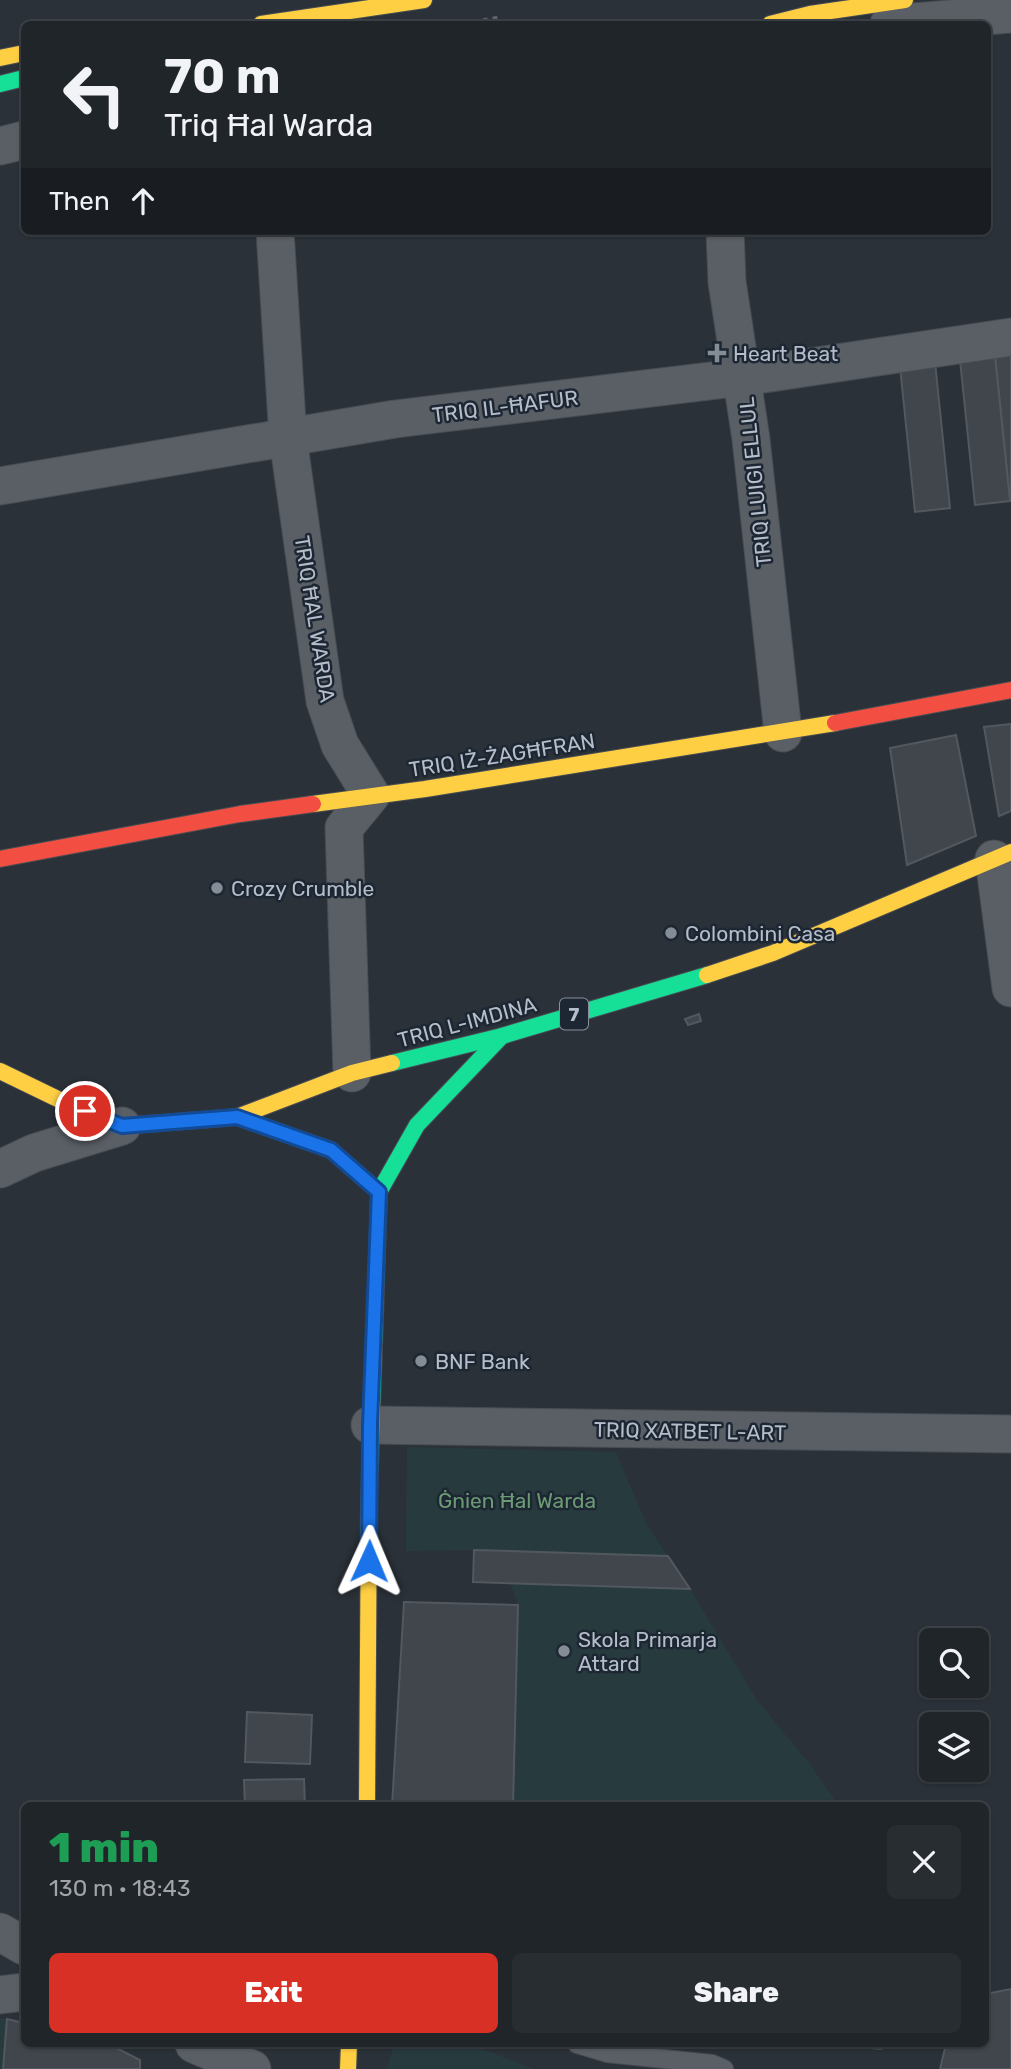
<!DOCTYPE html>
<meta charset="utf-8">
<style>
body{margin:0;font-family:Rubik,sans-serif;background:#282d32;color:#f1f3f6;height:100vh;display:flex;flex-direction:column;font-size:26px;white-space:nowrap}
*{box-sizing:border-box;margin:0}
p{font-size:23px;color:#a2a5a8}
.icon{flex:none;width:38px;height:38px;fill:none;stroke:currentColor;stroke-width:2;stroke-linecap:round;stroke-linejoin:round}
.map{position:relative;flex:1;overflow:hidden}
.side{position:absolute;left:21px;top:1802px;width:968px;height:245px;display:flex;flex-direction:column;background:#20252a;border-radius:10px;box-shadow:0 2px 5px #0004,0 0 0 2px #3d4247}
.side>*{flex:none}
.banner{position:absolute;left:21px;top:21px;width:970px;height:214px;border-radius:10px;box-shadow:0 2px 5px #0004,0 0 0 2px #3d4247;background:#20252a;color:#f1f3f6;overflow:hidden}
.fabs{position:absolute;left:919px;top:1628px;display:grid;gap:14px}
.fabs a{display:grid;place-items:center;width:70px;height:70px;border-radius:10px;background:#20252a;box-shadow:0 2px 5px #0004,0 0 0 2px #3d4247;font-size:35px}
.pin{position:absolute;display:grid;place-items:center;width:60px;height:60px;color:#fff;margin:-30px;border:4px solid #fff;border-radius:50%;box-shadow:0 2px 7px #0007}
.me{position:absolute;width:77px;margin:-38px;rotate:1deg;stroke-linejoin:round;filter:drop-shadow(0 0 5px #0008)}
.turn{display:flex;align-items:center;gap:24px;height:147px;padding:0 28px;font-size:32px}
.turn .icon{width:91px;height:91px;stroke-width:2.5}
.turn b{display:block;font-size:49px;line-height:60px}
.then{display:flex;align-items:center;height:66px;padding:0 28px;background:#0003;gap:14px;font-size:26px}
.round{display:grid;place-items:center;flex:none;width:74px;height:74px;border-radius:10px;background:#282d32}
.overview{display:flex;align-items:center;justify-content:space-between;height:119px;padding:0 28px}
h1{font-size:42px;font-weight:800;line-height:52px;color:#1e9e55}
.primary-button{display:flex;gap:14px;margin-top:auto;padding:14px 28px}
.primary-button a{flex:1;height:80px;border-radius:10px;background:#d93025;color:#fff;font-size:28px;font-weight:800;line-height:80px;text-align:center}
.primary-button a+a{background:#282d32;color:#f1f3f6}
.map>svg:first-child{display:block}
</style>
<div class="map">
<svg width="1011" height="2069" viewBox="0 0 1011 2069">
<rect width="100%" height="100%" fill="#2a3138"/>
<g fill="#273b3e">
<polygon points="407,1447 616,1452 647,1525 668,1556 474,1550 406,1551"/>
<polygon points="510,1583 690,1589 757,1700 812,1767 839,1806 513,1806 518,1605"/>
<polygon points="0,2019 7,2019 3,2069 0,2069"/>
<polygon points="394,2044 470,2044 533,2069 387,2069"/>
</g>
<g fill="#41464d" stroke="#52585f" stroke-width="2">
<polygon points="1011,354 1011,501 1010,501 995,356"/>
<polygon points="995,356 1010,501 975,505 960,360"/>
<polygon points="935,362 950,508 915,512 900,367"/>
<polygon points="1011,724 1011,811 999,816 984,727"/>
<polygon points="956,735 976,836 907,865 890,748"/>
<polygon points="699,1014 701,1021 688,1025 685,1019"/>
<polygon points="474,1550 668,1556 690,1589 473,1582"/>
<polygon points="404,1602 518,1605 513,1806 392,1806"/>
<polygon points="247,1712 312,1715 310,1764 245,1762"/>
<polygon points="304,1779 305,1806 245,1806 244,1780"/>
<polygon points="1011,1989 1011,2069 940,2069 946,2044 985,2044 985,1994"/>
<polygon points="7,2019 24,2023 24,2044 109,2044 140,2060 140,2069 3,2069"/>
<polygon points="825,2044 882,2044 881,2049"/>
</g>
<g fill="none" stroke-linecap="round" stroke-linejoin="round">
<g stroke="#484d53" stroke-width="20">
<polyline id="lane" points="577,2044 607,2053 712,2064 724,2069"/>
</g>
<g stroke="#484d53" stroke-width="39">
<g id="street">
<polyline points="889,24 1011,14"/>
<polyline points="0,146 24,140"/>
<polyline points="275,231 288,438 325,701 340,745 371,795 344,828 352,1073"/>
<polyline points="725,231 727,282 751,439 783,733"/>
<polyline points="0,486 395,419 743,377 1011,337"/>
<polyline points="994,859 1011,988"/>
<polyline points="0,1169 34,1153 122,1126"/>
<polyline points="370,1425 1011,1434"/>
<polyline points="0,1932 24,1946"/>
<polyline points="0,1995 24,1992"/>
<polyline points="194,2044 252,2069"/>
</g>
</g>
<g stroke="#484d53" stroke-width="18">
<g id="fast">
<polyline points="0,84 24,78"/>
<polyline points="392,1063 502,1036 707,975"/>
<polyline points="237,1117 331,1150 379,1192"/>
<polyline points="369,1500 379,1192 417,1125 502,1036"/>
</g>
</g>
<g stroke="#484d53" stroke-width="18">
<g id="slow">
<polyline points="261,24 424,0"/>
<polyline points="770,24 810,14 905,0"/>
<polyline points="0,58 24,53"/>
<polyline points="313,804 425,789 835,723"/>
<polyline points="707,975 773,953 1011,852"/>
<polyline points="0,1071 66,1103 122,1126 237,1117 352,1073 392,1063"/>
<polyline points="367,1806 369,1500"/>
<polyline points="348,2069 349,2044"/>
</g>
</g>
<g stroke="#484d53" stroke-width="18">
<g id="jam">
<polyline points="835,723 1011,690"/>
<polyline points="0,859 240,814 313,804"/>
</g>
</g>
<polyline stroke="#5d646a" stroke-width="4.5" stroke-dasharray="5 5" stroke-linecap="butt" points="463,24 498,18"/>
<use href="#lane" stroke="#5a5f66" stroke-width="18"/>
<use href="#street" stroke="#5a5f66" stroke-width="37"/>
<use href="#fast" stroke="#16e098" stroke-width="16"/>
<use href="#slow" stroke="#ffcf43" stroke-width="16"/>
<use href="#jam" stroke="#f24e42" stroke-width="16"/>
</g>
<g fill="none" stroke-linecap="round" stroke-linejoin="round">
<g stroke="#114b97" stroke-width="18">
<polyline id="route" points="85,1111 122,1126 237,1117 331,1150 379,1192 370,1425 369,1561"/>
</g>
<use href="#route" stroke="#1a73e8" stroke-width="12"/>
</g>
<g fill="#848c96" stroke="#1d2733" stroke-width="2.5">
<path d="M713.5 342.5h7v7h7v7h-7v7h-7v-7h-7v-7h7z"/>
<circle cx="217" cy="888" r="7"/>
<circle cx="671" cy="933" r="7"/>
<circle cx="421" cy="1361" r="7"/>
<circle cx="564" cy="1651" r="7"/>
</g>
<g text-anchor="middle" dominant-baseline="central" stroke-width="5" stroke-linejoin="round" paint-order="stroke">
<rect fill="#1d2733" stroke="#87909c" stroke-width="2" x="560" y="998.5" width="28" height="31" rx="5"/>
<g font-size="19" font-weight="bold" fill="#b4bdc9">
<text x="574" y="1014">7</text>
</g>
<g font-size="21" fill="#b4bdc9" stroke="#1d2733" text-anchor="start">
<text x="733" y="353">Heart Beat</text>
<text x="231" y="888">Crozy Crumble</text>
<text x="685" y="933">Colombini Casa</text>
<text x="435" y="1361">BNF Bank</text>
<text x="578" y="1639">Skola Primarja<tspan x="578" dy="24">Attard</tspan></text>
</g>
<g font-size="21" fill="#b4bdc9" stroke="#1d2733">
<text transform="translate(505 406) rotate(-7)">TRIQ IL-ĦAFUR</text>
<text transform="translate(755 482) rotate(-96)">TRIQ LUIGI ELLUL</text>
<text transform="translate(315 619) rotate(81)">TRIQ ĦAL WARDA</text>
<text transform="translate(502 755) rotate(-9)">TRIQ IŻ-ŻAGĦFRAN</text>
<text transform="translate(467 1022) rotate(-15)">TRIQ L-IMDINA</text>
<text transform="translate(690 1431) rotate(1)">TRIQ XATBET L-ART</text>
</g>
<g font-size="21" fill="#6b9a73" stroke="#1d2733">
<text x="517" y="1500">Ġnien Ħal Warda</text>
</g>
</g>
</svg>
<div class="fabs">
<a><svg class="icon" aria-label="search" viewBox="0 0 24 24"><circle cx="10" cy="10" r="6"/><path d="M15 15l6 6"/></svg></a>
<a><svg class="icon" aria-label="layers" viewBox="0 0 24 24"><path d="M12 4l9 5-9 5-9-5zM3 14l9 5 9-5"/></svg></a>
</div>
<div class="pin" style="left:85px;top:1111px;background:#d93025"><svg class="icon" aria-label="arrive" viewBox="0 0 24 24"><path d="M6 21V4h12l-3 4 3 4H6"/></svg></div>
<svg class="me" style="left:369px;top:1561px" viewBox="-20 -20 40 40"><path d="M0-17L14 15 0 8-14 15z" fill="#1a73e8" stroke="#fff" stroke-width="4"/></svg>
<div class="banner">
<div class="turn"><svg class="icon" aria-label="left" viewBox="0 0 24 24"><path d="M17 20v-9H6M10 6l-5 5 5 5"/></svg><div><b>70 m</b>Triq Ħal Warda</div></div>
<div class="then">Then<svg class="icon" aria-label="ahead" viewBox="0 0 24 24"><path d="M12 20V5M6 11l6-6 6 6"/></svg></div>
</div>
<section class="side">
<div class="overview"><div><h1>1 min</h1><p>130 m · 18:43</p></div><a class="round"><svg class="icon" aria-label="close" viewBox="0 0 24 24"><path d="M6 6l12 12M18 6L6 18"/></svg></a></div>
<div class="primary-button"><a>Exit</a><a>Share</a></div>
</section>
</div>
